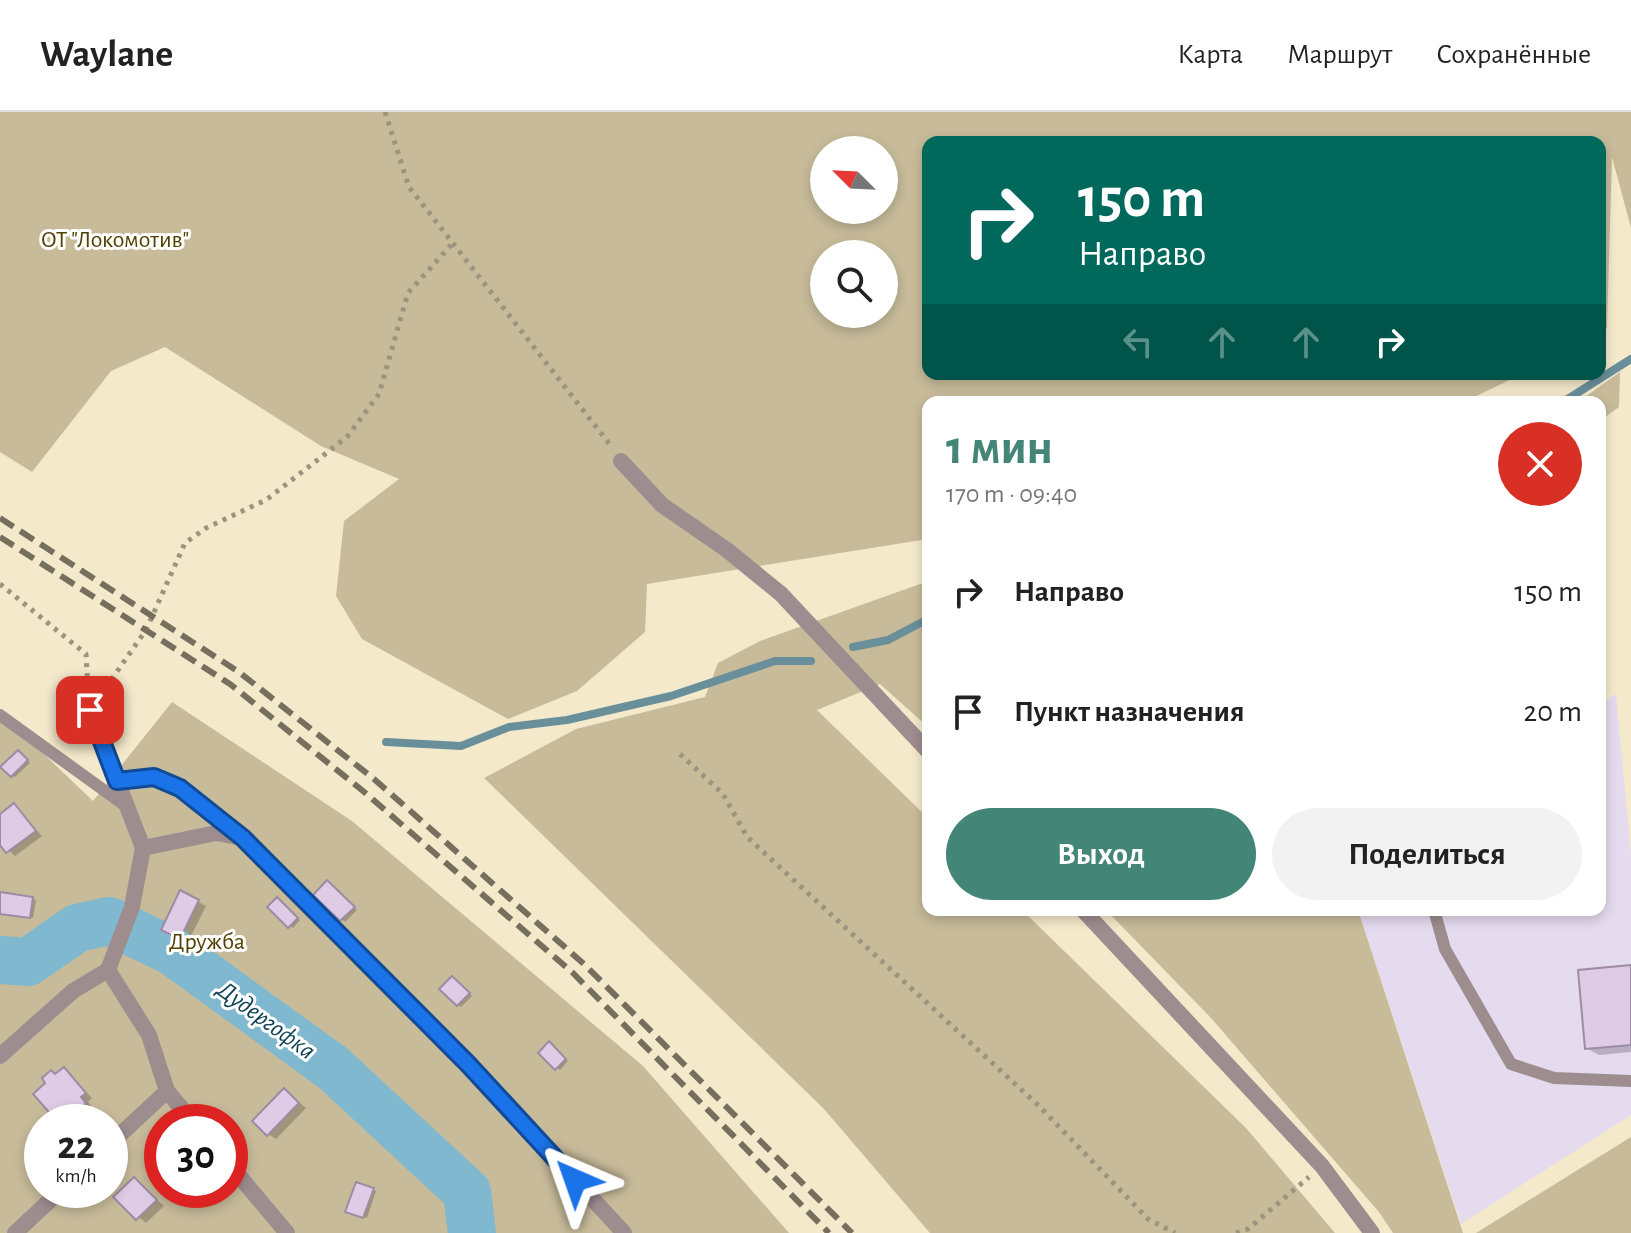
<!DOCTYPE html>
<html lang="ru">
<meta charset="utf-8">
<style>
body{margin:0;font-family:"Alegreya Sans",sans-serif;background:#f2f2f2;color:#222;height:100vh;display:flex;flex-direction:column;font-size:30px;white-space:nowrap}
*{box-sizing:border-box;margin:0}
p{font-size:26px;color:#767676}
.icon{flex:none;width:44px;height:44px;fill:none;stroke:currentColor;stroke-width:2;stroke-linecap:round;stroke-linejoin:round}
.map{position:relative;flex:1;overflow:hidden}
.panel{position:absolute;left:922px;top:284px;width:684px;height:520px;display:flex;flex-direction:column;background:#fff;border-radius:16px;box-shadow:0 4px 12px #0003}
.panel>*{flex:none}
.hud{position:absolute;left:922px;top:24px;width:684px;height:244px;border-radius:16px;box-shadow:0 4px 12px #0003;background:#00695c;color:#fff;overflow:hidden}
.needle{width:52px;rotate:294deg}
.buttons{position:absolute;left:810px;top:24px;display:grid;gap:16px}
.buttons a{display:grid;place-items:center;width:88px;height:88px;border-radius:50%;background:#fff;box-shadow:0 4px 12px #0003;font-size:40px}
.speed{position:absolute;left:24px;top:992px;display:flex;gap:16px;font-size:40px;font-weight:700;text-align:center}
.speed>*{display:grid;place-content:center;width:104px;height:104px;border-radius:50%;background:#fff;box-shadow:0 4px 12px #0003;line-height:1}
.speed small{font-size:20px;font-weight:400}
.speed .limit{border:12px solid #d22;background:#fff;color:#111}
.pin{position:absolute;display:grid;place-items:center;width:68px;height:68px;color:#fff;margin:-34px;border-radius:16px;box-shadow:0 4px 12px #0006}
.me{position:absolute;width:88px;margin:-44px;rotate:317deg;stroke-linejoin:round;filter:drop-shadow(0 0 6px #0008)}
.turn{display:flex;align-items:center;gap:28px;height:168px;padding:0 24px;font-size:36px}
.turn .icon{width:104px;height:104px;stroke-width:2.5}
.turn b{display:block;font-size:56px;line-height:68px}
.lanes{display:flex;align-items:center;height:76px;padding:0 24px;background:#0003;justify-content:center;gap:40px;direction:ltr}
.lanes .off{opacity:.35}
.round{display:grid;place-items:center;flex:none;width:84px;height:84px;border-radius:42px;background:#f2f2f2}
.head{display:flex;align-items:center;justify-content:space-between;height:136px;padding:0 24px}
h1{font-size:48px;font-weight:700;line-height:60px;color:#438576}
.action{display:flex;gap:16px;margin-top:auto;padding:16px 24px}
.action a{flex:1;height:92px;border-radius:48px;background:#438576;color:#fff;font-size:32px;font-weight:700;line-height:92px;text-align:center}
.action a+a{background:#f2f2f2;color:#222}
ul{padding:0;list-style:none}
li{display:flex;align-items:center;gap:24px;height:120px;padding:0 24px}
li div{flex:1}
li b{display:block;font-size:30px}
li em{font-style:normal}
header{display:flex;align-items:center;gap:48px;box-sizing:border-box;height:112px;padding:0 40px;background:#fff;border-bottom:2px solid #e0e0e0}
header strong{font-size:38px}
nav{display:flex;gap:44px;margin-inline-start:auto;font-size:28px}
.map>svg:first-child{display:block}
</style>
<header>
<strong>Waylane</strong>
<nav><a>Карта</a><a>Маршрут</a><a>Сохранённые</a></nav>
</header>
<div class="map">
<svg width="1631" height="1121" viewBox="0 0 1631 1121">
<rect width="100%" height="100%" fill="#f4e9cb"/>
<polygon fill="#e5dbef" points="1616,582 1631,743 1631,1003 1461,1112 1358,798 1600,798 1600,591"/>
<g fill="#c7bb9a" fill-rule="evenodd">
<path d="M0 0H1631V116L1612 45 1607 216 1600 220V30H928V262H1522L1464 290H928V427L647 472 645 520 577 579 508 607 362 527 336 484 344 409 399 367 321 334 165 235 111 259 32 360 0 340ZM824 38H884V98H824ZM824 142H884V202H824Z"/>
<polygon points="1620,260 1619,295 1600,309 1600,290 1578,290"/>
<polygon points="923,471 928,471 928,615 880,572 817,598 928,706 928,798 1022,798 1246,1016 1335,1121 930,1121 824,997 484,666 576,617 705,585 718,551 760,529"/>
<path d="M172 590 352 709 643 954 789 1121H0V600L93 689ZM42 1010H110V1078H42ZM162 1010H230V1078H162Z"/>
<polygon points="1106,798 1358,798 1463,1121 1393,1121 1379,1100 1211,906"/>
<polygon points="1631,1025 1631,1121 1476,1121"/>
</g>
<g fill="#0003">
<polygon points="22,642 30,651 15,665 12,664"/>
<polygon points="14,694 42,724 15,744 0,730 0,705"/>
<polygon points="330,772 357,798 345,810 316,783"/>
<polygon points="181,781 206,794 188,830 171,821"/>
<polygon points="33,787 36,788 33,806 0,801"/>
<polygon points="280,789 300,808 293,816 290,814"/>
<polygon points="1546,798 1576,798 1576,802 1554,804"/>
<polygon points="1631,855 1631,940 1599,943 1586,936"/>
<polygon points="456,868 472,884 461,895 458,893"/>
<polygon points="552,934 568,949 560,958 540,941"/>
<polygon points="64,957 92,986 88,990 93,996 82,1005 75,1001 64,1010 56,1006 57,963"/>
<polygon points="284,978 306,996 276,1027 268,1022"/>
<polygon points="135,1067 164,1094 146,1111 116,1085"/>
<polygon points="373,1078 376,1079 367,1106 351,1100"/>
</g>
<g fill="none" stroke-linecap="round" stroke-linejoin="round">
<g stroke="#698f9b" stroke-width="8">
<polyline points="1563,290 1631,247"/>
<polyline points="853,535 888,528 928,507"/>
<polyline points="386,630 461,634 509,615 567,608 671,584 775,549 811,549"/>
</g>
<polyline stroke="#80b8cf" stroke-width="48" points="0,848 28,850 77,816 109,809 172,839 333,956 467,1080 472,1121"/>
</g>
<g fill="#decbe5" stroke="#9d8ba4" stroke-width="2">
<polygon points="18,638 28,648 11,665 0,655"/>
<polygon points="14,691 36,719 6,741 0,733 0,702"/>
<polygon points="327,768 355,795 340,809 313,783"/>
<polygon points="180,778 199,788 180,827 161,818"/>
<polygon points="0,780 33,785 30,806 0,802"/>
<polygon points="277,785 298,806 288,816 267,795"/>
<polygon points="1631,853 1631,933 1585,937 1578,858"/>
<polygon points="452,864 470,881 457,894 439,877"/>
<polygon points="549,929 566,947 555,958 538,941"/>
<polygon points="64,955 86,981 81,985 86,991 73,1002 68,996 55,1007 33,982 45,971 42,966 51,958 55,962"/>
<polygon points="284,976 299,991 267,1024 252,1009"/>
<polygon points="134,1065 157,1088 136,1108 113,1085"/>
<polygon points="356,1070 374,1076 363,1106 345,1100"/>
</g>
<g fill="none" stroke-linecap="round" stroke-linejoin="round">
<g stroke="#9b947e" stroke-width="5" stroke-dasharray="4 6" stroke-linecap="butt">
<polyline points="385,0 409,75 611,334"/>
<polyline points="0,472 86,542 88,578"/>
<polyline points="100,584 146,518 185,431 206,416 266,388 347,325 379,282 408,181 451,133"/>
<polyline points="680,642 723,682 747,725 1039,994 1148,1107 1175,1121"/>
<polyline points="1236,1121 1248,1117 1309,1065"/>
</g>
<g stroke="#9d8d8f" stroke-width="12">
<polyline points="0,603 127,695"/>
<path d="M117 669C173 656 201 693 242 725"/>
<polyline points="1434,798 1445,837 1511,952 1554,966 1631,969"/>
</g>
<g stroke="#9d8d8f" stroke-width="16">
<polyline points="621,349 662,393 727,438 781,482 928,639"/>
<polyline points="90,598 143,736 132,795 108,858"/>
<polyline points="143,736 216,721 243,726 468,952 624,1121"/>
<polyline points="1083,798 1322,1054 1372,1121"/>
<polyline points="108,858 149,923 167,979 193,1010"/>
<polyline points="0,944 73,879 108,858"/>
<polyline points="110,1032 167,979"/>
<polyline points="230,1053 287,1121"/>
<polyline points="15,1121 61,1078"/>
</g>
<g stroke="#766f5e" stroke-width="6" stroke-dasharray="16 8" stroke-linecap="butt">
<polyline points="0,406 239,560 374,667 584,852 852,1121"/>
<polyline points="0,425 230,572 363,679 573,861 829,1121"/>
</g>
</g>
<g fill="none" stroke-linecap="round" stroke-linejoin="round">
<g stroke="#114b97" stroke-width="20">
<polyline id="route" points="90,598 117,669 154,665 180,676 243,726 468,952 575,1068"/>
</g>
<use href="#route" stroke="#1a73e8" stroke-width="14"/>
</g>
<g text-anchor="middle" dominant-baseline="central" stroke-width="6" stroke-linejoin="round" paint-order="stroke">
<g font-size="24" fill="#534102" stroke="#fff">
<text x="115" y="128">ОТ "Локомотив"</text>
<text x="207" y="830">Дружба</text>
</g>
<g font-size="26" font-style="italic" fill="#104152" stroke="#fff">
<text transform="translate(266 908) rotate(36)">Дудергофка</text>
</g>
</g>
</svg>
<div class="buttons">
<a><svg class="needle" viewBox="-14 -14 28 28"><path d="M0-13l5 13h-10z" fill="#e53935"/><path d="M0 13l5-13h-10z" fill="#767676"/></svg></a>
<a><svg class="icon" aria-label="search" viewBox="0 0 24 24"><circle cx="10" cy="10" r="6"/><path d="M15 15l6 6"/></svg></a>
</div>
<div class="speed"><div>22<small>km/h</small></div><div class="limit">30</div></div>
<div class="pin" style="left:90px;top:598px;background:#d93025"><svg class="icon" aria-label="arrive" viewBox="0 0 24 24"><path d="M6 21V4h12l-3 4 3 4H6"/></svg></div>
<svg class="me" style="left:575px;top:1068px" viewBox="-20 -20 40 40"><path d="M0-17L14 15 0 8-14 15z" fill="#1a73e8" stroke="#fff" stroke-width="4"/></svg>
<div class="hud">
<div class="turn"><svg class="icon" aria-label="right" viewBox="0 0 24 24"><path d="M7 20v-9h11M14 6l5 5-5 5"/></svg><div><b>150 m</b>Направо</div></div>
<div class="lanes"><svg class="icon off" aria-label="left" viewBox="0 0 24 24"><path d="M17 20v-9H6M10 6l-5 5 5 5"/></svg><svg class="icon off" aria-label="ahead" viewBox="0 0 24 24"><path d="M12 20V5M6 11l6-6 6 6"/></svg><svg class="icon off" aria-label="ahead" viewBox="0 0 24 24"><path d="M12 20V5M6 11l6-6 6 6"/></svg><svg class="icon" aria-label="right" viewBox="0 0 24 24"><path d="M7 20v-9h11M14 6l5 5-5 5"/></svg></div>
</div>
<section class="panel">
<div class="head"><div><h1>1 мин</h1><p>170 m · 09:40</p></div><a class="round" style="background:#d93025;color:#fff"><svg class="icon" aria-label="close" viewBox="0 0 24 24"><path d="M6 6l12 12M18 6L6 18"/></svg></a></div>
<ul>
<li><svg class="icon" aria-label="right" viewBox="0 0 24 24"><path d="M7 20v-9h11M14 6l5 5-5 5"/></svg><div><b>Направо</b></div><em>150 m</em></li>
<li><svg class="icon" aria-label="arrive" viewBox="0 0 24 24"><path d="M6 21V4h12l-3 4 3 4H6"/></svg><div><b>Пункт назначения</b></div><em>20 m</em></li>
</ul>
<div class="action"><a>Выход</a><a>Поделиться</a></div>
</section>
</div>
